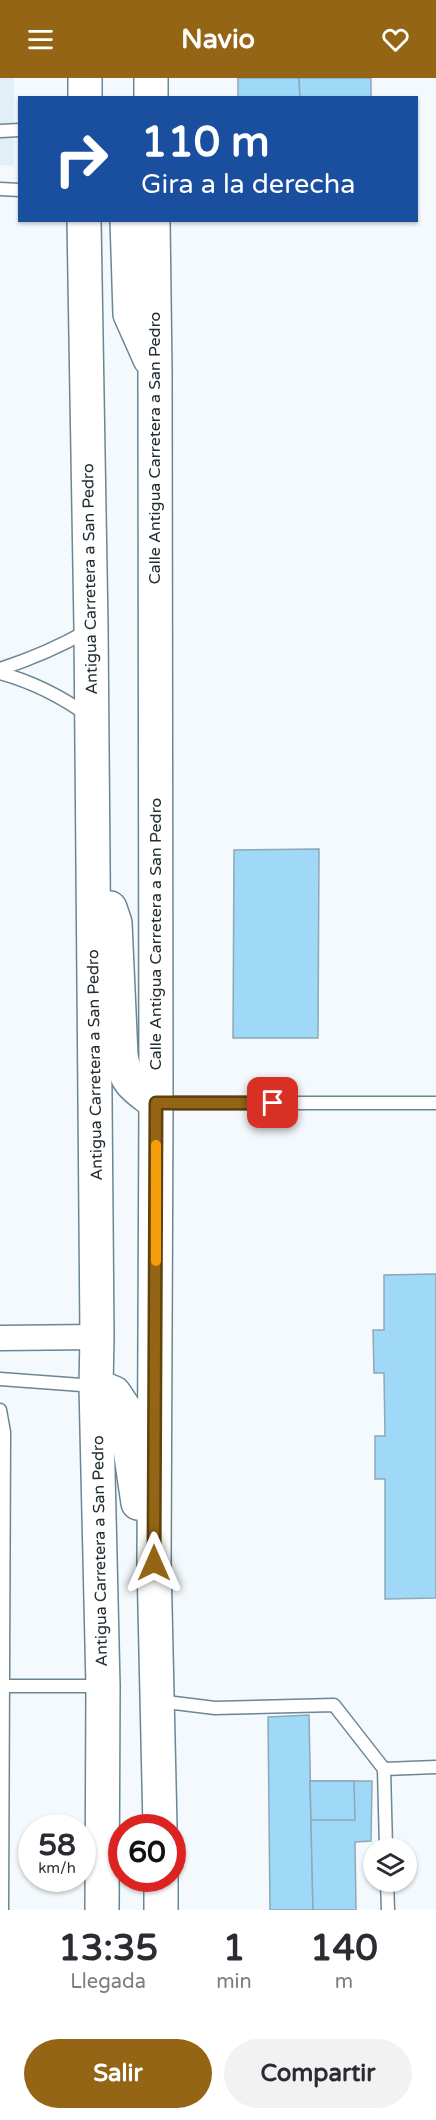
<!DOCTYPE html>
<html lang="es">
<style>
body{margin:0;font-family:"Varela Round",sans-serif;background:#f2f2f3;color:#2b2b33;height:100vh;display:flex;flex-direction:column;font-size:22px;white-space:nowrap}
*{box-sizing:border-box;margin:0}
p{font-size:20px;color:#7c7c81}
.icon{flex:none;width:33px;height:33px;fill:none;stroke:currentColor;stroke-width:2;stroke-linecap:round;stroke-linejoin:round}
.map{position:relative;height:1832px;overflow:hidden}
.details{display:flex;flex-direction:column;background:#fff;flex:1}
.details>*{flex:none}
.banner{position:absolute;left:18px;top:18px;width:400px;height:126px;border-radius:0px;box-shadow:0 2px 4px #0004;background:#1a4fa0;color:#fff;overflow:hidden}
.fabs{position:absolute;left:363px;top:1760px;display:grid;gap:12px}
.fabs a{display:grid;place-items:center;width:54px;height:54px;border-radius:50%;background:#fff;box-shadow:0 2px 4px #0004;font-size:30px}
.speed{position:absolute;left:18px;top:1736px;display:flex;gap:12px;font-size:30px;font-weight:700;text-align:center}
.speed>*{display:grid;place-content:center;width:78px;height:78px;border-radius:50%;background:#fff;box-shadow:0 2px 4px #0004;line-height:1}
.speed small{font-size:15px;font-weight:400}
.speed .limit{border:9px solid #d22;background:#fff;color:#111}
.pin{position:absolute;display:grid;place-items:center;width:51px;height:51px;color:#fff;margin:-26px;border-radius:12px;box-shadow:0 3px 9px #0006}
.me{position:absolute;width:66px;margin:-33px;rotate:0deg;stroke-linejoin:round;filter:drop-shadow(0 0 4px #0008)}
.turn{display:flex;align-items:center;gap:21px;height:126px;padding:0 24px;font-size:27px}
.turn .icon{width:78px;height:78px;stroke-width:2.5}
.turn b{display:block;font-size:42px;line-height:51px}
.eta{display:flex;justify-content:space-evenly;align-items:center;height:102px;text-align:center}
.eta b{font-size:36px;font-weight:800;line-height:42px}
.button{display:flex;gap:12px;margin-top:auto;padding:12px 24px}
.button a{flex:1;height:69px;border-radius:36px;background:#946514;color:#fff;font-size:24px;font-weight:800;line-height:69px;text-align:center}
.button a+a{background:#f2f2f3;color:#2b2b33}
header{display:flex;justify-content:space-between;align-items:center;height:78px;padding:0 24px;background:#946514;color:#fff;font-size:27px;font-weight:800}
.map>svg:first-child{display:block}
</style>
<header><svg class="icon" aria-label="menu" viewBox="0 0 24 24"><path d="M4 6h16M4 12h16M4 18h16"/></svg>Navio<svg class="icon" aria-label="heart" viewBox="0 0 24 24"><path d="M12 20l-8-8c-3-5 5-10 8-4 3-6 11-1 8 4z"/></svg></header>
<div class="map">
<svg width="436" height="1832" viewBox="0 0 436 1832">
<rect width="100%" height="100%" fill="#f3f9fc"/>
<polygon fill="#e1eff7" points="0,0 14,0 14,88 0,87"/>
<g fill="#9fd9f7" stroke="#8da8b7" stroke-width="1.5">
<polygon points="238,0 299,0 300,20 238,20"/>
<polygon points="299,0 371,0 371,20 300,20"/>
<polygon points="319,771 318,960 233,960 234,772"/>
<polygon points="436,1196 436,1520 385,1521 385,1401 375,1401 375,1358 385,1358 384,1295 374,1295 373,1252 384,1252 384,1197"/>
<polygon points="309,1637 313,1832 270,1832 268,1639"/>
<polygon points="310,1703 372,1703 371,1763 355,1764 356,1832 313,1832"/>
<polygon points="310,1703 354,1703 355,1742 311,1742"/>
</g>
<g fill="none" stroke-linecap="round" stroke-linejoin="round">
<g stroke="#6b8694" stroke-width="15">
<g id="service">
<polyline points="0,53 20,52"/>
<polyline points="0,111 20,112"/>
<path d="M0 591C31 581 59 569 87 553"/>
<path d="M0 595C33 604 59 617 87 637"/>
<polyline points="157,1025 436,1025"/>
<polyline points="0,1301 95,1308"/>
<polyline points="0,1332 4,1354 2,1832"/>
<polyline points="4,1608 102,1608"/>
<polyline points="158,1623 215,1630 334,1627 384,1691 386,1770"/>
<polyline points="384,1691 436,1689"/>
<polyline points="387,1803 388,1832"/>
</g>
</g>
<g stroke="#6b8694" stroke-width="27">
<polyline id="minor" points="0,1260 97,1259"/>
</g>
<g stroke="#6b8694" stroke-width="36">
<g id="primary">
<polyline points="85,0 85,20"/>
<polyline points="151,0 151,20"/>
<polyline points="84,142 91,550 97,1259 96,1308 103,1608 102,1832"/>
<polyline points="127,142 130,236 150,281"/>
<polyline points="153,142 155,294 156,1025 154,1485 160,1749"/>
<path d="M110 830 115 845 121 978C126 1006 135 1009 156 1025"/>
<polyline points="96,1308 114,1315 124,1330 138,1425"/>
<polyline points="161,1800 161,1832"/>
</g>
</g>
<use href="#service" stroke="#fff" stroke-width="12"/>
<use href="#minor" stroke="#fff" stroke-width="24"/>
<use href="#primary" stroke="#fff" stroke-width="33"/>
</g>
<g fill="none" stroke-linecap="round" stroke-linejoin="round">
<g stroke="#60420d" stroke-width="15">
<polyline id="route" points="154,1485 156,1025 273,1025"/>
</g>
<use href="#route" stroke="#946514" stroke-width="10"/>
<polyline stroke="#f59e0b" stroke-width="10" points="156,1183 156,1067"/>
</g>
<g text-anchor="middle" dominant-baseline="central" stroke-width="5" stroke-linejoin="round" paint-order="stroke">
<g font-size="16" fill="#232e34" stroke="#fff">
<text transform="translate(155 370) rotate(-90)">Calle Antigua Carretera a San Pedro</text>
<text transform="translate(90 501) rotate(-91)">Antigua Carretera a San Pedro</text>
<text transform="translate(156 856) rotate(-90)">Calle Antigua Carretera a San Pedro</text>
<text transform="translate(95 987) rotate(-91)">Antigua Carretera a San Pedro</text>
<text transform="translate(100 1473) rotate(-91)">Antigua Carretera a San Pedro</text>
</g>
</g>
</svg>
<div class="fabs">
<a><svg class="icon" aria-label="layers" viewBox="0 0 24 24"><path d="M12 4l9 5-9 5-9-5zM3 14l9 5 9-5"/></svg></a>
</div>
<div class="speed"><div>58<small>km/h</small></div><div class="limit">60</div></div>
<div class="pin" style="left:273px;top:1025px;background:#d93025"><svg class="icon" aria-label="arrive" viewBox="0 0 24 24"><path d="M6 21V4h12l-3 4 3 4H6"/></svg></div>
<svg class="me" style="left:154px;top:1485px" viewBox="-20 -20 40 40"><path d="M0-17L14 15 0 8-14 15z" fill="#946514" stroke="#fff" stroke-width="4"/></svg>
<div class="banner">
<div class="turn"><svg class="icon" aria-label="right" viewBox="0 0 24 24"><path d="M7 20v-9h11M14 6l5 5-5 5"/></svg><div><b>110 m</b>Gira a la derecha</div></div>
</div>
</div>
<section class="details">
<div class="eta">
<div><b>13:35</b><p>Llegada</p></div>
<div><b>1</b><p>min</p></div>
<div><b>140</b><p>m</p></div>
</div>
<div class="button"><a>Salir</a><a>Compartir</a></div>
</section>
